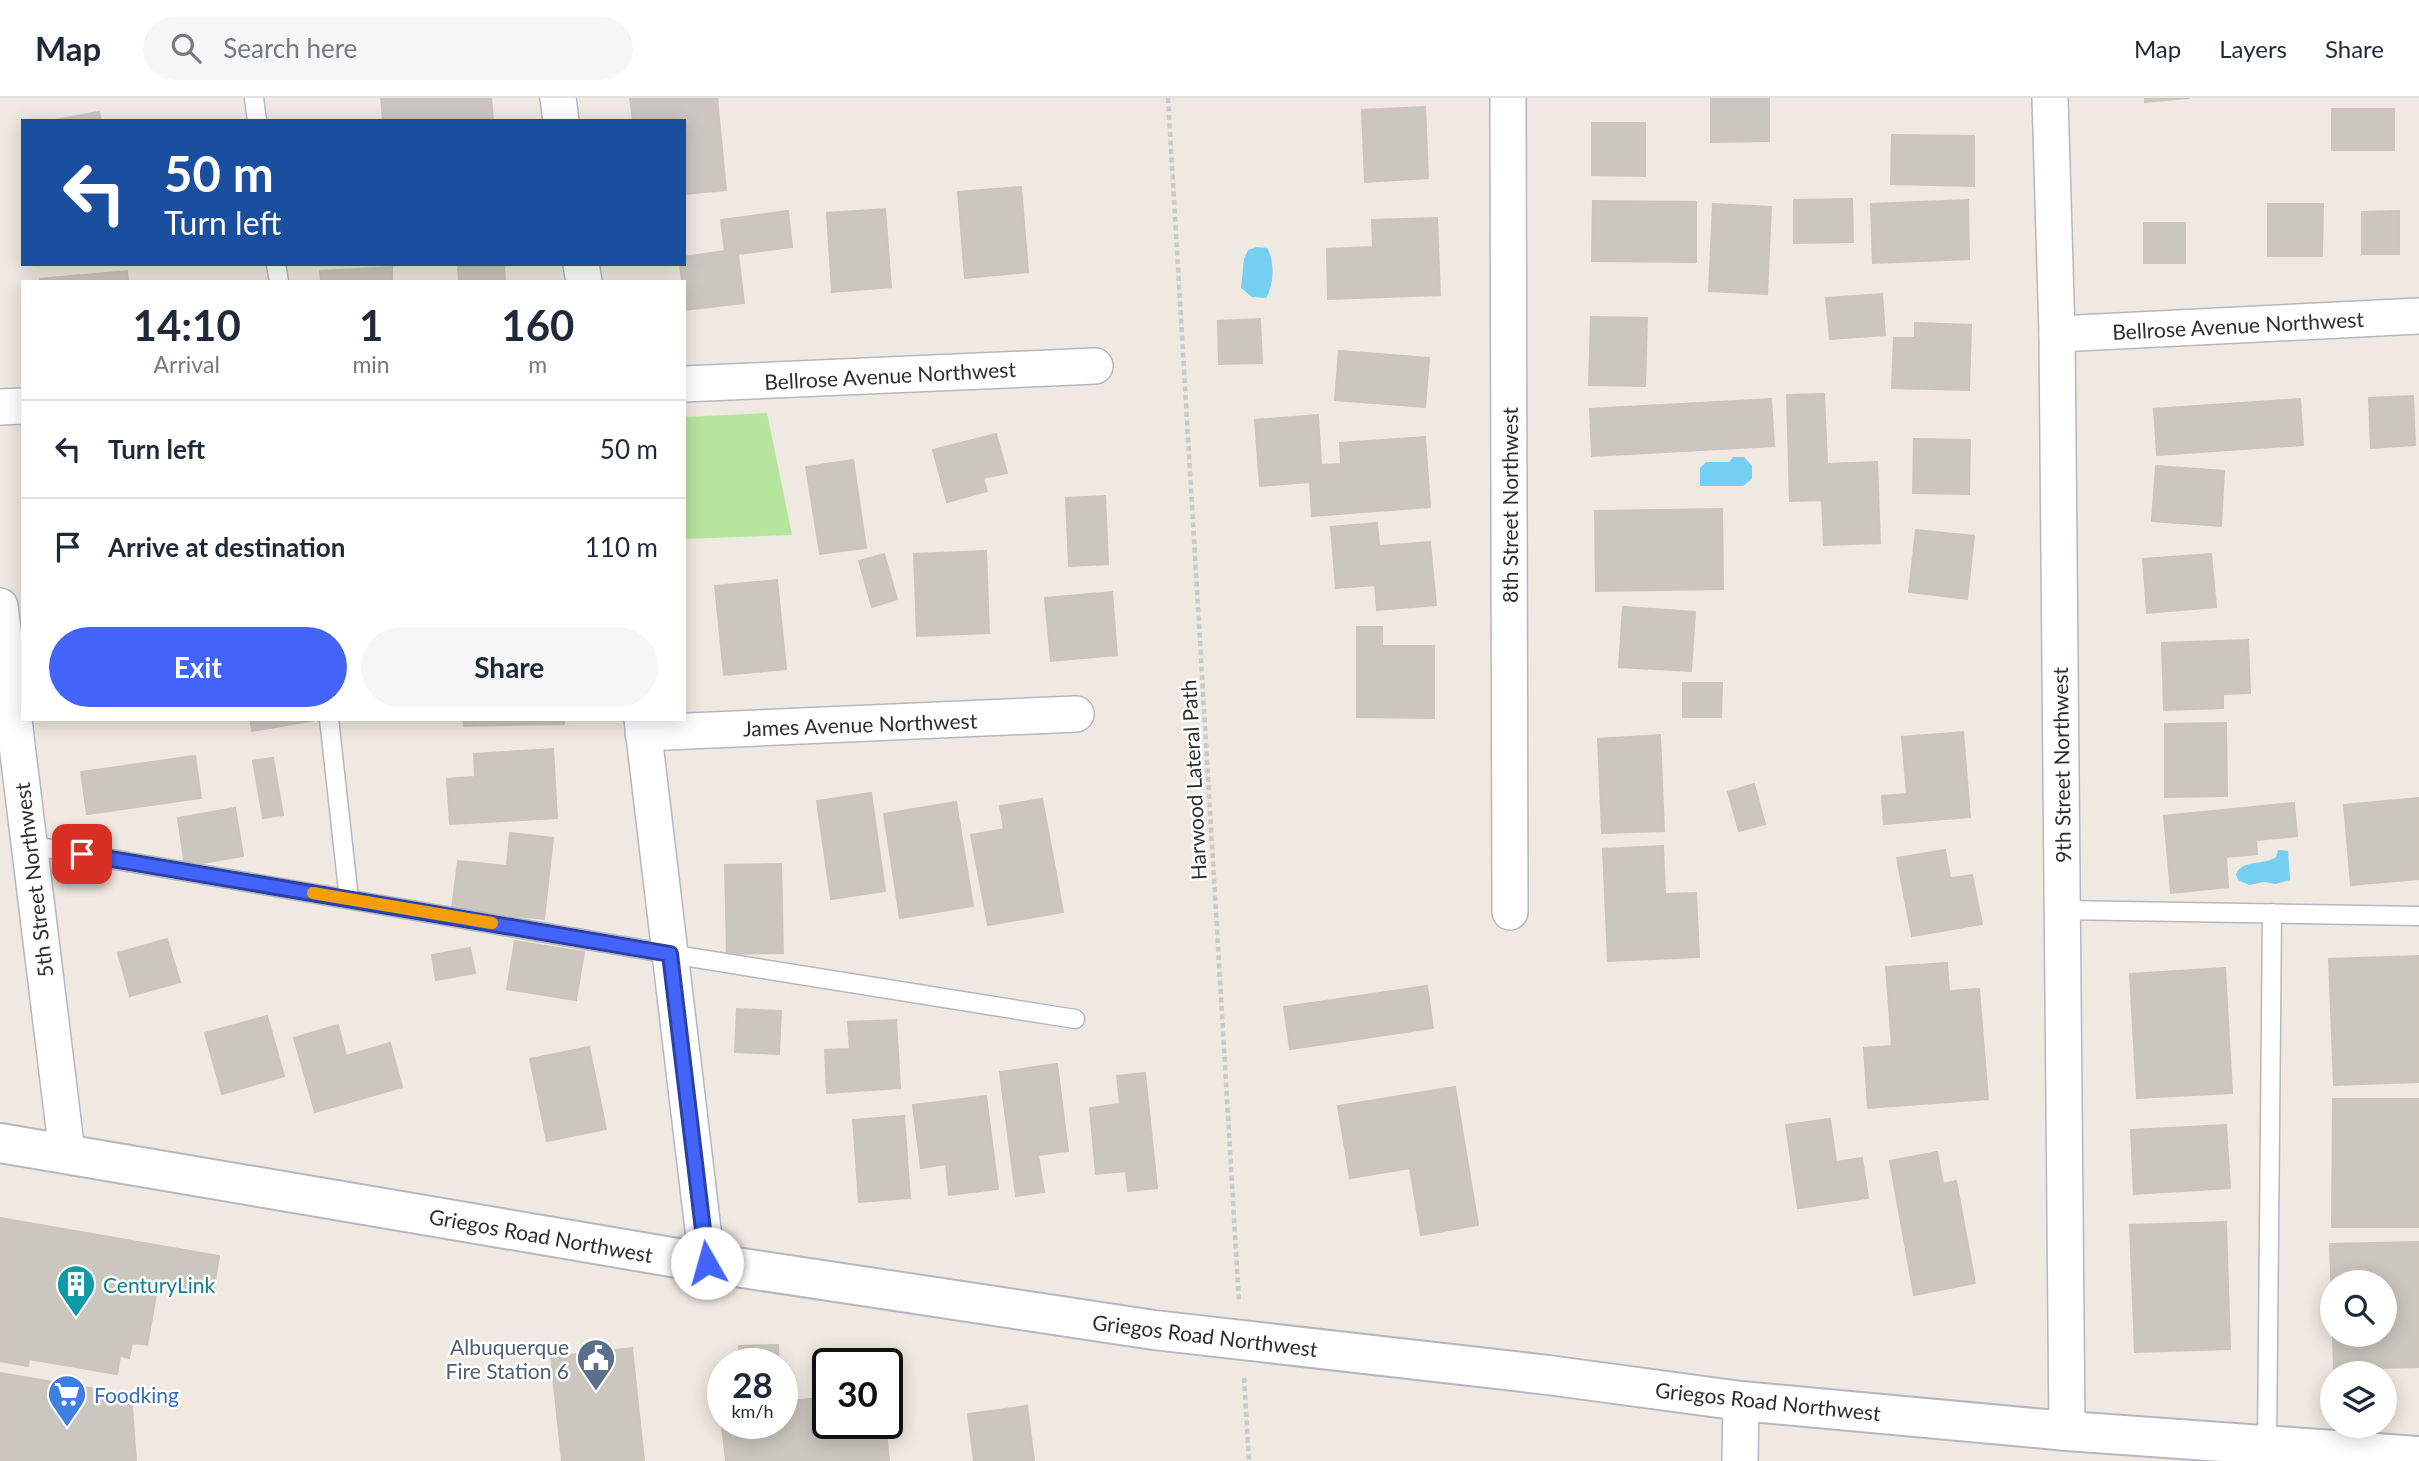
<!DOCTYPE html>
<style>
body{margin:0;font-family:Lato,sans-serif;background:#f6f6f7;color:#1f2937;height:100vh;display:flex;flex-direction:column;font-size:26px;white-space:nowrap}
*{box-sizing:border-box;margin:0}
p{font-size:23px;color:#747a83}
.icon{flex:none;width:38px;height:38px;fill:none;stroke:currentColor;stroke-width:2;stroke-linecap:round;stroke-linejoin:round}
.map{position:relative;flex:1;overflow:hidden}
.panel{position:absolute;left:21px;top:182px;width:665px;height:441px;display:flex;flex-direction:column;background:#fff;border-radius:0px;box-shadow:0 4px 18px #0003}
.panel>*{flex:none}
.guide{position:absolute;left:21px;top:21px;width:665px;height:147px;border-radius:0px;box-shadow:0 4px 18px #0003;background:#1a4fa0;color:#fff;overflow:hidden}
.tools{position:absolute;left:2320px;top:1172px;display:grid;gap:14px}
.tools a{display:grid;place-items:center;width:77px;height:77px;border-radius:50%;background:#fff;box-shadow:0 4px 18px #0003;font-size:35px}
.speed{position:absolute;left:707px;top:1250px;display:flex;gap:14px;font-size:35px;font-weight:700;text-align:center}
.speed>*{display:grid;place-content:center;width:91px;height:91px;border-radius:50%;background:#fff;box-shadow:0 4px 18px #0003;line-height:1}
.speed small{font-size:18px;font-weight:400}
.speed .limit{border:4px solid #111;border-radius:10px;background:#fff;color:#111}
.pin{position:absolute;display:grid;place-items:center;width:60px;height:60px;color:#fff;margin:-30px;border-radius:14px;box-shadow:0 4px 10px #0006}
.me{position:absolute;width:77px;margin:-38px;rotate:353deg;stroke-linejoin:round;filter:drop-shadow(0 0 5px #0008)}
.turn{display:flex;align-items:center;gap:24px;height:147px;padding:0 28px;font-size:32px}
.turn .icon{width:91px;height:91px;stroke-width:2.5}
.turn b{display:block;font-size:49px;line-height:60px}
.eta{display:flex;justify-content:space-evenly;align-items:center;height:119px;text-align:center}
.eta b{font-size:42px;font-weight:700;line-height:49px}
.button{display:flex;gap:14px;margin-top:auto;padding:14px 28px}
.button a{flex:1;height:80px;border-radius:42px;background:#4264fb;color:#fff;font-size:28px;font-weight:700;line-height:80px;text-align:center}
.button a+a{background:#f6f6f7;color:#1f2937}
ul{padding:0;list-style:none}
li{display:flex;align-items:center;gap:21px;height:98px;padding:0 28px;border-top:2px solid #e0e1e3}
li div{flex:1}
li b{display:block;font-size:26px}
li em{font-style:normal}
header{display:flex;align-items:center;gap:42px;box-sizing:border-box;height:98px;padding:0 35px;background:#fff;border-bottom:2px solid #e0e1e3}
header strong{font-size:33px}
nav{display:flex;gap:38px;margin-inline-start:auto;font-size:24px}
.search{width:490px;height:63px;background:#f6f6f7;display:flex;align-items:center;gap:18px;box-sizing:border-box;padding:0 24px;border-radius:38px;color:#747a83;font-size:26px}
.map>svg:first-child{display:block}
</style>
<header>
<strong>Map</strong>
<div class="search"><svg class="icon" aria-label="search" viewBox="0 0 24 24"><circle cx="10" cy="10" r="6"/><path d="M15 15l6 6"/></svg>Search here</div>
<nav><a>Map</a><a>Layers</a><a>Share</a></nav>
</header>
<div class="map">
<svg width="2419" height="1363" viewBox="0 0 2419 1363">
<rect width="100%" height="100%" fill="#efe9e1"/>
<polygon fill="#b6e59e" points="767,315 792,437 684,441 684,319"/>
<g fill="#75cff0">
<path d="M1257 149 1267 150C1275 162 1274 187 1266 200L1252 199 1241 190 1244 161 1248 152Z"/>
<polygon points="1733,359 1744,359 1752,368 1752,381 1743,388 1700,388 1700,370 1706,364 1729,364"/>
<path d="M2278 752 2288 753 2290 782 2276 786 2264 784 2249 787 2238 782 2236 776C2243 761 2262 768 2276 759Z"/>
</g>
<g fill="#cbc7bf" stroke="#cbc5ba" stroke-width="2">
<polygon points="381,0 491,0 493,23 383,23"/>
<polygon points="630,0 717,0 726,92 684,96 684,23 633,23"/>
<polygon points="1711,0 1769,0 1769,43 1711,44"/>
<polygon points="2145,0 2189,0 2145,4"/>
<polygon points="1425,9 1428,80 1365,84 1362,12"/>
<rect x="2332" y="11" width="62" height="41"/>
<polygon points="99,14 101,23 50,23"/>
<polygon points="1592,25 1645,25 1645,78 1592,77"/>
<polygon points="1892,37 1974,38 1974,88 1891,86"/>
<polygon points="1021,89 1028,174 965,180 958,94"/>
<polygon points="1852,101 1853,144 1794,145 1794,102"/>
<polygon points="1968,102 1969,161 1873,165 1871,106"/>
<polygon points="1593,103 1696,104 1696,164 1592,163"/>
<polygon points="1713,106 1771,109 1767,196 1709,193"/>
<polygon points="2268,106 2323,106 2322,158 2268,158"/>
<polygon points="885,111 891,189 832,194 827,115"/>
<polygon points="788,113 792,149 738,156 744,205 685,212 684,184 682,184 680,166 684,166 684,159 725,153 721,122"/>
<polygon points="2399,113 2399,156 2362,156 2362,114"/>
<polygon points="1437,120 1440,197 1328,201 1327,151 1373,149 1372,122"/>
<rect x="2144" y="125" width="41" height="40"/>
<polygon points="458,166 504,166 505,184 459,184"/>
<polygon points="392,169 392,184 321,184 320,173"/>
<polygon points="127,173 128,184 41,184 40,181"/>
<polygon points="1882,196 1885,237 1830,241 1826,200"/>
<polygon points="1591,219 1647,220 1645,288 1589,287"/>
<polygon points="1260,221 1262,265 1219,266 1218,223"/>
<polygon points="1915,225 1971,227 1969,292 1892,290 1894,240 1915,240"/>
<polygon points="1339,253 1429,260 1425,309 1335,302"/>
<polygon points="1824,296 1827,366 1877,364 1880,445 1824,447 1822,402 1790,403 1787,297"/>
<polygon points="2413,298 2415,347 2371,350 2369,300"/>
<polygon points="1771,301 1774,348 1592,358 1590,311"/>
<polygon points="2300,301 2303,347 2157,357 2154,311"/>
<polygon points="1318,317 1321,367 1341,366 1340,345 1425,339 1430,409 1312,418 1310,384 1260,388 1255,322"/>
<polygon points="996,336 1007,375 983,380 987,393 947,404 933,352"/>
<polygon points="1914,341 1970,342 1969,396 1913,395"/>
<polygon points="853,362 866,450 820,456 806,369"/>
<polygon points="2156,368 2224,373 2221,428 2152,423"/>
<polygon points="1105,398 1108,466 1069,468 1066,400"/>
<polygon points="1722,411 1723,491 1596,493 1595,413"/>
<polygon points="1377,425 1379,448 1430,444 1436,507 1377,512 1375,487 1336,490 1331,429"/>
<polygon points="1916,432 1974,438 1967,501 1909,494"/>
<polygon points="986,453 989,535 917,538 914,456"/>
<polygon points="884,456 897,501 872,509 859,463"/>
<polygon points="2211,456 2216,509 2147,515 2143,461"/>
<polygon points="777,482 786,571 724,577 715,488"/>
<polygon points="1112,494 1117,557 1051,563 1045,500"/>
<polygon points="1623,509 1695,514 1691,573 1619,569"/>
<polygon points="1357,529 1382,529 1382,548 1434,548 1434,620 1357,619"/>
<polygon points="2248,542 2250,595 2223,596 2223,610 2164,612 2162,545"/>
<polygon points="1683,585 1722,585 1721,619 1683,619"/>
<polygon points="250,621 316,621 316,622 252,633"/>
<polygon points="463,621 564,621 564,626 464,628"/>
<polygon points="2226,625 2227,698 2165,699 2165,626"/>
<polygon points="1963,634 1970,719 1884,726 1882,698 1907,696 1902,639"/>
<polygon points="1660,637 1664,733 1602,735 1598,641"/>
<polygon points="553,651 557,720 450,726 447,681 475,679 474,656"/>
<polygon points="195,658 201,700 87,716 81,674"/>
<polygon points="273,660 283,717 263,720 253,663"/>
<polygon points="1754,686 1765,726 1739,733 1728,694"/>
<polygon points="871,695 885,793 831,801 817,703"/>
<polygon points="2419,700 2419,781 2351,787 2344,707"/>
<polygon points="1042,701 1063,814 988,827 971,737 1004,731 1000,708"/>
<polygon points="956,704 973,808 900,820 884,716"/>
<polygon points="2294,705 2297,738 2256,742 2257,756 2226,759 2228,789 2171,795 2164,718"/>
<polygon points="235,710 243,758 185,768 178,720"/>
<polygon points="510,735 553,740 544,821 452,811 458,763 507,768"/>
<polygon points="1663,748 1665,796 1696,795 1699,859 1608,863 1603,751"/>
<polygon points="1945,752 1950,780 1972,777 1982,826 1912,838 1897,760"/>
<polygon points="781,766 783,855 727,856 725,767"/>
<polygon points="167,841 180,884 130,898 118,855"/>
<polygon points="515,843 584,854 576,902 507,891"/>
<polygon points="470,850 475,875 436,882 432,857"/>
<polygon points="2419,858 2419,984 2334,987 2329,861"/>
<polygon points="1947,865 1949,893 1979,891 1988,1001 1868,1010 1864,950 1892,948 1886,869"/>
<polygon points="2225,870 2232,995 2137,1000 2130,876"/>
<polygon points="1427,888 1433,930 1290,951 1284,909"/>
<polygon points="737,911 781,913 779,956 735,954"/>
<polygon points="267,918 284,978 222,996 205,935"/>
<polygon points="896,922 900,990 827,995 825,952 850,951 848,924"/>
<polygon points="338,927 346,958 390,945 402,989 315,1014 294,940"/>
<polygon points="589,949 606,1031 547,1043 530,961"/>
<polygon points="1057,966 1068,1053 1038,1057 1044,1094 1016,1098 1000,974"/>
<polygon points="1145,975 1157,1090 1128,1093 1126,1073 1096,1076 1090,1010 1120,1006 1117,978"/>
<polygon points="1455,989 1478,1127 1421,1137 1410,1070 1350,1080 1338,1008"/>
<polygon points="986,998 998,1091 949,1097 946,1066 921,1070 913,1007"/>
<polygon points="2333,1001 2419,1001 2419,1129 2332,1129"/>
<polygon points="904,1018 910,1100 859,1104 853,1022"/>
<polygon points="1830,1021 1836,1064 1862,1060 1868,1100 1798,1110 1786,1027"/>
<polygon points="2226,1027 2230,1090 2134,1096 2131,1032"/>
<polygon points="1937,1054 1943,1086 1956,1083 1975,1185 1914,1197 1890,1063"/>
<polygon points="0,1120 219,1158 213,1196 158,1186 147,1247 132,1245 129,1260 120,1258 117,1276 29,1261 28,1268 0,1263"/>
<polygon points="2226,1124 2230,1251 2135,1254 2130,1127"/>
<polygon points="2419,1144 2419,1269 2334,1271 2333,1237 2385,1237 2385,1185 2333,1185 2333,1232 2330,1146"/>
<polygon points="778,1247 779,1265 740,1265 739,1248"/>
<polygon points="632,1250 644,1363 562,1363 551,1259"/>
<polygon points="0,1275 131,1297 136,1363 0,1363"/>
<polygon points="828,1299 828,1325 885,1325 889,1363 726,1363 720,1311 723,1311 723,1325 782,1325 782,1304"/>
<polygon points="1027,1308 1034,1363 974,1363 968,1316"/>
</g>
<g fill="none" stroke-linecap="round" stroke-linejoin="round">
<g stroke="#b4b7c1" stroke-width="21">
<g id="service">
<polyline points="254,0 257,23"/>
<polyline points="276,166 279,184"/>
<polyline points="329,621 349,801"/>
<polyline points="28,747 670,856 1075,921"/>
<polyline points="2063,812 2419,818"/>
<polyline points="2267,1347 2272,815"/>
</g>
</g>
<g stroke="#b4b7c1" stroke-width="38">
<g id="minor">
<polyline points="558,0 561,23"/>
<polyline points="1508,0 1510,814"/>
<polyline points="2050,0 2057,236 2067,1333"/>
<polyline points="581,166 584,184"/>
<polyline points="2057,236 2419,218"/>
<polyline points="684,286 1095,268"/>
<polyline points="0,309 23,308"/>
<polyline points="0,508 67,1055"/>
<polyline points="642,621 707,1165"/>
<polyline points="643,635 1076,616"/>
<polyline points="1740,1363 1741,1303"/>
</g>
</g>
<g stroke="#b4b7c1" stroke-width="42">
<polyline id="secondary" points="0,1045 683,1161 1154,1232 1548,1277 1741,1303 2067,1333 2419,1358"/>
</g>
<g stroke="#c9c9c9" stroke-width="4.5" stroke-dasharray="5 3.5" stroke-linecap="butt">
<polyline points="1168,0 1239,1205"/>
<polyline points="1244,1280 1249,1363"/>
</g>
<use href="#service" stroke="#fff" stroke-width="18"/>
<use href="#minor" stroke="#fff" stroke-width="35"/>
<use href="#secondary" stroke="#fff" stroke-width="38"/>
</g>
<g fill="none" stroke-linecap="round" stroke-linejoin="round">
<g stroke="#2b41a3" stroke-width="18">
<polyline id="route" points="82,756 670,856 707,1165"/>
</g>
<use href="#route" stroke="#4264fb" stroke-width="12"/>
<polyline stroke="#f59e0b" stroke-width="12" points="313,795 492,825"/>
</g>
<defs>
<g id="building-pin" transform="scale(2.0125)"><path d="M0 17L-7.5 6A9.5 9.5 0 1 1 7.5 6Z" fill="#0f9aa8" stroke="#fff"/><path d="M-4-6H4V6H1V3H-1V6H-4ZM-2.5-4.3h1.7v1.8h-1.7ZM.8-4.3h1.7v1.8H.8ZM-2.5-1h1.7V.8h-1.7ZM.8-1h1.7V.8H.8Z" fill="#fff"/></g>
<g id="civic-pin" transform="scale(2.0125)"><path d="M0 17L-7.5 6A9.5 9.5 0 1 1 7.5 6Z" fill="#5c6f8a" stroke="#fff"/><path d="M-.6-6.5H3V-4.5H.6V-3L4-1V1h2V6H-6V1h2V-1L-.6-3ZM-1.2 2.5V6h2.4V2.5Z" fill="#fff"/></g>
<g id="supermarket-pin" transform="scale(2.0125)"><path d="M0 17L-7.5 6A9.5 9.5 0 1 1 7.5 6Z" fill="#3f7fe0" stroke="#fff"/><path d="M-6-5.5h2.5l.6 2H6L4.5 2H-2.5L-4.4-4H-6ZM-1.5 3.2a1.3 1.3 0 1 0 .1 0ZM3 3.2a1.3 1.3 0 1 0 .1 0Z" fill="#fff"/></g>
</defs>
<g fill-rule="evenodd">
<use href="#building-pin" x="76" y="1186"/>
<use href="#civic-pin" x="596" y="1260"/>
<use href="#supermarket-pin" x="67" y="1296"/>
</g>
<g text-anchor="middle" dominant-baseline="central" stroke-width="5" stroke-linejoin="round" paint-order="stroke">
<g font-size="21" fill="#2e2e2e" stroke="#fff">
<text transform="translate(2238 227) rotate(-3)">Bellrose Avenue Northwest</text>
<text transform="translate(890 277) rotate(-3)">Bellrose Avenue Northwest</text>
<text transform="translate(1509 407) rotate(-90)">8th Street Northwest</text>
<text transform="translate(860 626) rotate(-2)">James Avenue Northwest</text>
<text transform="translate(2061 667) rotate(-91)">9th Street Northwest</text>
<text transform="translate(1193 682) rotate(-93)">Harwood Lateral Path</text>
<text transform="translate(33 782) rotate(-97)">5th Street Northwest</text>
<text transform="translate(541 1137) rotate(10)">Griegos Road Northwest</text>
<text transform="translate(1205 1237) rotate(7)">Griegos Road Northwest</text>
<text transform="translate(1768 1303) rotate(6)">Griegos Road Northwest</text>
</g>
<g font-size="21" fill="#0d838f" stroke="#fff" text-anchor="start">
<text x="103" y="1186">CenturyLink</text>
</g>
<g font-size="21" fill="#4e5e75" stroke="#fff" text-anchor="end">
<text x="569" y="1248">Albuquerque<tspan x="569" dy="24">Fire Station 6</tspan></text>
</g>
<g font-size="21" fill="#366cbe" stroke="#fff" text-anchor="start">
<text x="94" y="1296">Foodking</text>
</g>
</g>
</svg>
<div class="tools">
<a><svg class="icon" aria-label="search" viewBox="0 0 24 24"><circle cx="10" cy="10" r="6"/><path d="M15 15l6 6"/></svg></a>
<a><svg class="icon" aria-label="layers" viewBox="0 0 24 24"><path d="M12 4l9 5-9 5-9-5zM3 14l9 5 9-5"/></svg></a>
</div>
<div class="speed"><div>28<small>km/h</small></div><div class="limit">30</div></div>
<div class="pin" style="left:82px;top:756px;background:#d93025"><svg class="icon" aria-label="arrive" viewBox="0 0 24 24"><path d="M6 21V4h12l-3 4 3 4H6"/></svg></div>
<svg class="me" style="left:707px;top:1165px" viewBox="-20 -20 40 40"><circle r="19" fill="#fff"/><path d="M0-13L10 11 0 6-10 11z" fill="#4264fb"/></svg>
<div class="guide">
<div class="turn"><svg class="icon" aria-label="left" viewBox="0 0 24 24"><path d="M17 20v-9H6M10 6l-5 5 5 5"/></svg><div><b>50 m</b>Turn left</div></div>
</div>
<section class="panel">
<div class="eta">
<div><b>14:10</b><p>Arrival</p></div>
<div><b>1</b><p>min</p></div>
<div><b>160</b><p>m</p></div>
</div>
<ul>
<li><svg class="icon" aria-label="left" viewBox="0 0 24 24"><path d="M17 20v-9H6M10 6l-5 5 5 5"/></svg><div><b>Turn left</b></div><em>50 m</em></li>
<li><svg class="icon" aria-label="arrive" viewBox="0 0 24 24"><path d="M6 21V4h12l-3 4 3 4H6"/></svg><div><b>Arrive at destination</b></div><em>110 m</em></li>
</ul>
<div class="button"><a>Exit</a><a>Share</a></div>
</section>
</div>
